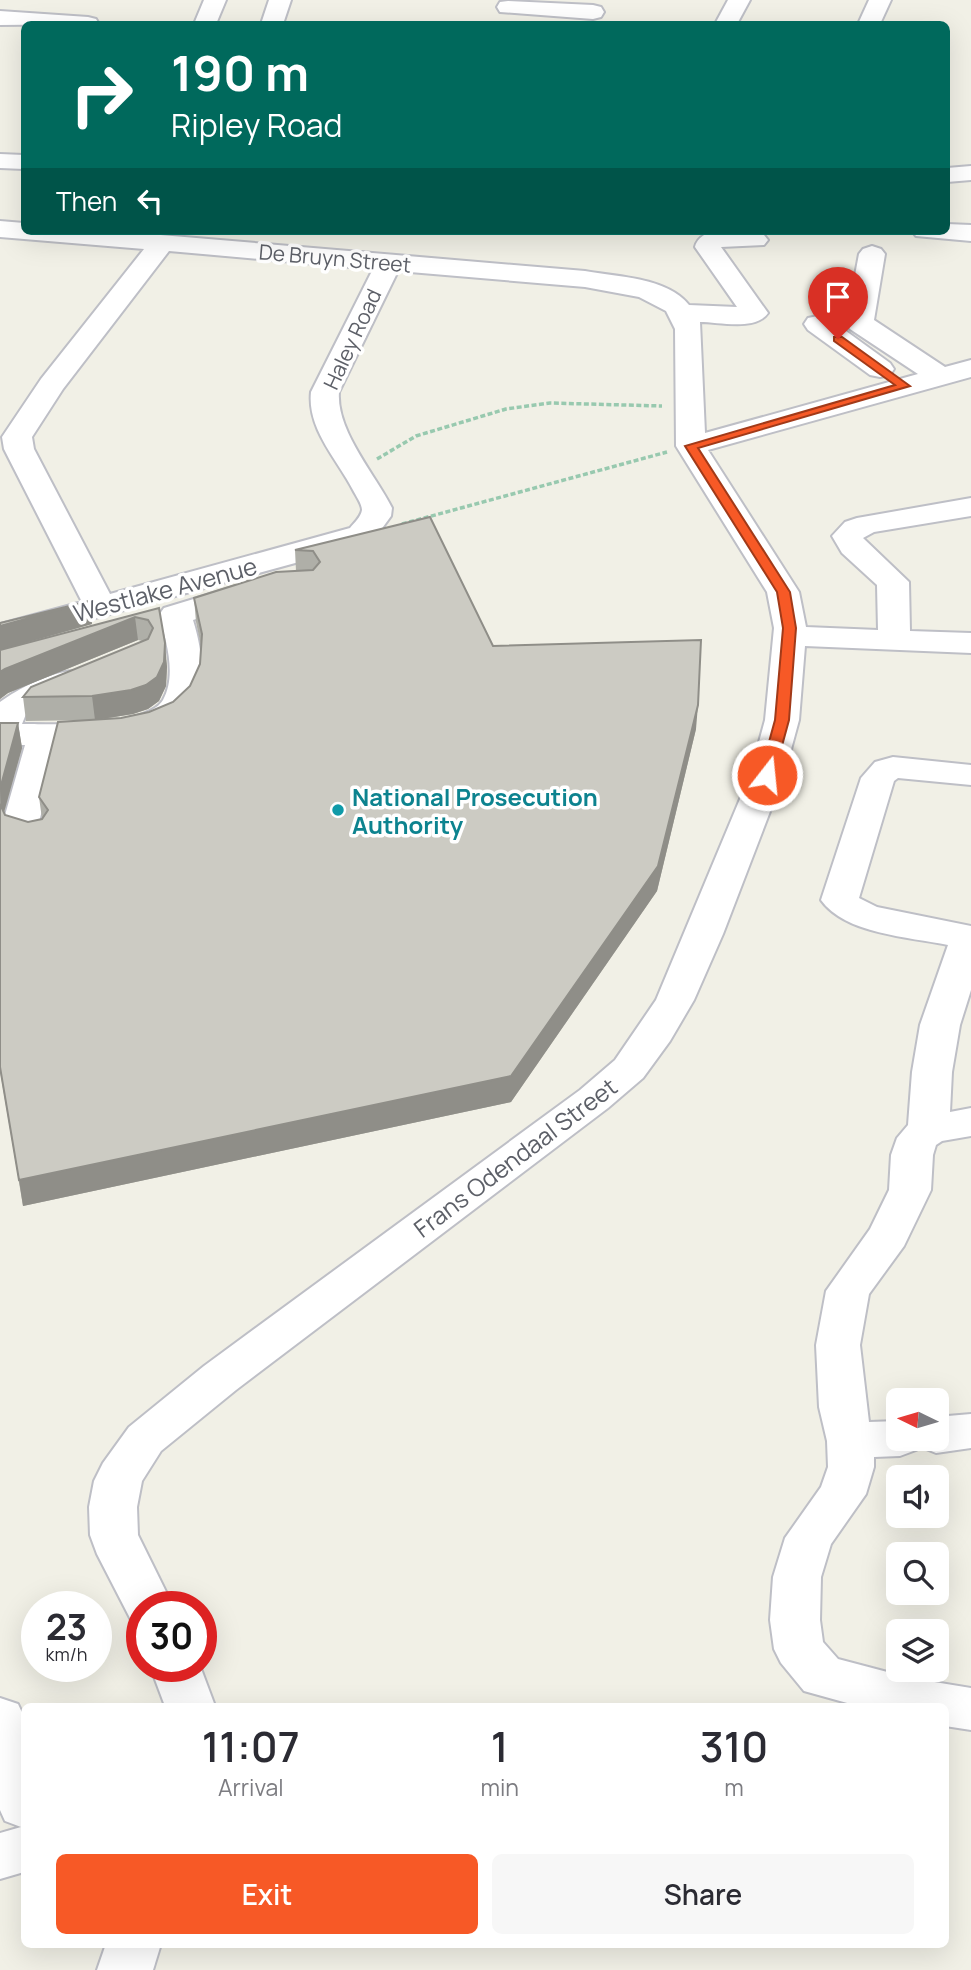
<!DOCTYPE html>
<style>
body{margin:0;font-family:Manrope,sans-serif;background:#f7f7f7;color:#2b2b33;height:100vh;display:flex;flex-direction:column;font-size:26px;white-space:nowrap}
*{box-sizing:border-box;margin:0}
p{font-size:23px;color:#7c7c81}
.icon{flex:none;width:38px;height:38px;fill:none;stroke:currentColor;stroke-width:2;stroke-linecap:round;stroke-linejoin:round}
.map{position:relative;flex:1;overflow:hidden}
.sheet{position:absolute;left:21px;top:1703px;width:928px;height:245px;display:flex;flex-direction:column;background:#fff;border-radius:10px;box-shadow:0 7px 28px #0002}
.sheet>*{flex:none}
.hud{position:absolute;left:21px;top:21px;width:929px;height:214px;border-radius:10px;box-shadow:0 7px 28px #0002;background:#00695c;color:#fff;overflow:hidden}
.needle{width:46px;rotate:275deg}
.tools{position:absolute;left:886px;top:1388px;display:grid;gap:14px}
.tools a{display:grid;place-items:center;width:63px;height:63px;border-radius:10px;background:#fff;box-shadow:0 7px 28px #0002;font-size:35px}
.speed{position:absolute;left:21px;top:1591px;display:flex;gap:14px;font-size:35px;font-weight:700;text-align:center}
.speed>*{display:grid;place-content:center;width:91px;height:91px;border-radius:50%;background:#fff;box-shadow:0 7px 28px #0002;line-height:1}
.speed small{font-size:18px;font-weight:400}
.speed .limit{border:10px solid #d22;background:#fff;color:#111}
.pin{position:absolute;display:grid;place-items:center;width:60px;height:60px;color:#fff;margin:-72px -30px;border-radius:50% 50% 50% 0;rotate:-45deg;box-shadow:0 0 7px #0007}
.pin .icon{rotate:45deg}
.me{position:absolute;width:77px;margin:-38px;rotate:16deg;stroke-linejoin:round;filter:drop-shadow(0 0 5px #0008)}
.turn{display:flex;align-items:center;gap:24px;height:147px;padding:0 35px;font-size:32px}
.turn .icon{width:91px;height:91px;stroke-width:2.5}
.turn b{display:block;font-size:49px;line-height:60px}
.then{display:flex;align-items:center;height:66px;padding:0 35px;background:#0003;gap:14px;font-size:26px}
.eta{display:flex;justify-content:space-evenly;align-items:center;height:119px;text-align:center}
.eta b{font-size:42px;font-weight:600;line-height:49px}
.primary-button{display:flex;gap:14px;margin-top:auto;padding:14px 35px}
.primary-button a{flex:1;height:80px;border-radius:10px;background:#f75926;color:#fff;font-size:28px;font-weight:600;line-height:80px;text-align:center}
.primary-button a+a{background:#f7f7f7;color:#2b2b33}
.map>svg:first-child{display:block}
</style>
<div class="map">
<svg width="971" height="1970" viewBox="0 0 971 1970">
<rect width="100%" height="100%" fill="#f1f0e6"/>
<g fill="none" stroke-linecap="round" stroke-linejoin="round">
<g stroke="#bebfc6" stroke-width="4">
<g id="minor">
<polygon points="204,0 226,0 216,24 194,24"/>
<polygon points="269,0 291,0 283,24 261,24"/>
<polygon points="728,0 750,0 737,24 715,24"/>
<polygon points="869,0 891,0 880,24 858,24"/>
<polygon points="508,1 593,5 601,7 604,12 601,17 593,19 500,12 497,7 500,2"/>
<polygon points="0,11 88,17 96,19 99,24 0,25"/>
<polygon points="0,154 24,155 24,169 0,168"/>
<polygon points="971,166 971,180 947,182 947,168"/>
<path d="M0 221 24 223V231H113L585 271C617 277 667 277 689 305L737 307 695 247C701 223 746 230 764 235L768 240 764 245 721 247 768 313C756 331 719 322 700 322L705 433 918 374 850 329 846 323 859 254 863 249 872 246 881 249 885 254 874 320 945 367 971 360V377L708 450 799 592 806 627 878 630 877 585 842 553 832 536 845 522 857 518 971 498V516L874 532 863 538 909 582 910 631 971 633V653L805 646 799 720 784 775 723 934 694 1000 670 1041 643 1078 608 1108 236 1390 161 1451 142 1481 137 1507 138 1535 173 1606H142V1624L131 1620 97 1554 90 1535 89 1507 94 1481 103 1463 129 1427 204 1366 580 1090 615 1060 656 1000 750 775 765 720 774 628 767 592 676 446 675 329 666 311 639 297 585 287 398 271 339 392C336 431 375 474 392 508L391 516 372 542 0 644V624L82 602 4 449 2 437 41 379 144 249 0 237ZM169 251 373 269 311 392C307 429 337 459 353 490 356 496 362 504 362 510 361 517 354 523 350 528L110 594 34 449 32 437 63 389Z"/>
<polygon points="947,224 971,225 971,241 916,236 912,231 947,231"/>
<polygon points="818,316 828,318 890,363 894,369 890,375 880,377 870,375 808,330 804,324 808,318"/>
<path d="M243 584 254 587 259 594 254 601 193 620C228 734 150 742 59 744L39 822 49 833 44 841 31 844 9 837 3 822 25 745H0V702C19 688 61 666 84 672L89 679 84 686 26 714 22 724C52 724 146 728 163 700 177 675 166 640 159 615L164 608Z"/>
<path d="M893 757 971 765V785L898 778 894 781 859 898 877 907 971 926V990L960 1025 952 1072 950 1112 971 1108V1136L942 1141 936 1145 933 1155 931 1190 904 1246 869 1294 860 1345 869 1422 898 1421V1438H936V1417L971 1414V1448L936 1453 919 1446 916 1450 900 1456 874 1457V1467L866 1494 831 1544 821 1577 820 1620 823 1642 838 1659 910 1678 971 1688V1730L945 1726V1706H858L804 1691 781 1663 774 1649 770 1620 773 1577 785 1538 821 1487 828 1467 827 1441 819 1407 816 1345 826 1291 870 1229 889 1190 891 1155 897 1138 908 1125 912 1072 920 1025 948 945C909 937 845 934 821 900L861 778 875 762Z"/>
<polygon points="150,1666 200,1666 215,1706 165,1706"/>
<polygon points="0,1698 18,1704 24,1717 24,1872 0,1879 0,1833 21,1827 5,1821 0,1810"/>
<polygon points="106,1944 161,1944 153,1970 97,1970"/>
</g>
</g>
<g stroke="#98c9af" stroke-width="3.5" stroke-dasharray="5 2.5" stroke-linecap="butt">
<polyline points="377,459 416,436 506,409 550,403 662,406"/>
<polyline points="402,524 667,452"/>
</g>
<use href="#minor" fill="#fff" fill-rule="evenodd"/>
</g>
<polygon fill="#afafa8" points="430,517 493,646 696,729 657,891 511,1102 23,1206 0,1071 0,723 18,723 22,748 4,812 5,815 28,822 42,819 39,797 90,720 26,721 23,697 142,641 138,640 8,693 0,699 0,623 92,624 9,648 159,608 167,667 166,686 159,701 148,709 133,714 97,720 121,718 149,712 173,702 190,686 200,664 201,646 196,622 194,598 296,571 295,550"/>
<g fill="#8f8e88">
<polygon points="90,601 92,624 0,650 0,626"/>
<polygon points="135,617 138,640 8,693 0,699 0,672 5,669"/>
<polygon points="165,643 167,667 166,686 159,701 148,709 133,714 95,720 92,696"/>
<polygon points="698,705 696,729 657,891 511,1102 23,1206 19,1180"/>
<polygon points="18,723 22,748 1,823 0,789"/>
</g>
<g fill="#cccbc3" stroke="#8f8e88" stroke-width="2">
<polygon points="430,517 493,646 701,640 698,705 658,866 511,1076 19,1180 0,1067 0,804 5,815 28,822 42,819 48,810 39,797 58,722 121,718 149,712 173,702 190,686 200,664 202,634 194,598 276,572 313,570 320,562 313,551 295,550"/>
<polygon points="90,601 0,626 0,623"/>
<polygon points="159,608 165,643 164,662 157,677 146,685 131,690 92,696 23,697 31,687 148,639 153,628 148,620 135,617 5,669 0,672 0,650"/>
<polygon points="0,723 18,723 0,789"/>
</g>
<polygon fill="#f75926" stroke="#a13a19" stroke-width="2" points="834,337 842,337 910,386 698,448 790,592 796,628 789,720 774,775 767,779 760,775 775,720 783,628 777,592 685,446 895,385 834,341"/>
<circle fill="#0f9aa8" stroke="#fff" stroke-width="2.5" cx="338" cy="810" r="7"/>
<g text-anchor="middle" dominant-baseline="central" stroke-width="7" stroke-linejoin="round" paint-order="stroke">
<g font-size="21" fill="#5d6068" stroke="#fff">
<text transform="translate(335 258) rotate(5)">De Bruyn Street</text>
<text transform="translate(352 339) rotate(-65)">Haley Road</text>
</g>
<g font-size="24" fill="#5d6068" stroke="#fff">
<text transform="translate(165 589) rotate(-15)">Westlake Avenue</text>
<text transform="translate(515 1157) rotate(-37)">Frans Odendaal Street</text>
</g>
<g font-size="24" font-weight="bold" fill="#0d838f" stroke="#fff" text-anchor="start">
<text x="352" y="796">National Prosecution<tspan x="352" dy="28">Authority</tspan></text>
</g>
</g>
</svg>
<div class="tools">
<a><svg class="needle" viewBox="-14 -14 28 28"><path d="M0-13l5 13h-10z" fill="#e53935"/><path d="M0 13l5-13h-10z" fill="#7c7c81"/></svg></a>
<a><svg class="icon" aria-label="sound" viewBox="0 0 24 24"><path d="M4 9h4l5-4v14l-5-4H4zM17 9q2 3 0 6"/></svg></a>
<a><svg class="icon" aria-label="search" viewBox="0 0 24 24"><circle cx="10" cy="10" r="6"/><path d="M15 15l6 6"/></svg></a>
<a><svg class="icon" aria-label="layers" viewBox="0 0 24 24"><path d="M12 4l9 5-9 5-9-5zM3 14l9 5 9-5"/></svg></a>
</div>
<div class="speed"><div>23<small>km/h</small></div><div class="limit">30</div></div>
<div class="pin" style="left:838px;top:339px;background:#d93025"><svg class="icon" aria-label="arrive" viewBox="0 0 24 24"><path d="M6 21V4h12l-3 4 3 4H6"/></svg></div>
<svg class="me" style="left:767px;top:775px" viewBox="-20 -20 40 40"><circle r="17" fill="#f75926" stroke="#fff" stroke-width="3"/><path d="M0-11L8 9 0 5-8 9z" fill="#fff"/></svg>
<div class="hud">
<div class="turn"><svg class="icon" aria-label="right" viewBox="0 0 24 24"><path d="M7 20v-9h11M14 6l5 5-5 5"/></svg><div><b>190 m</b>Ripley Road</div></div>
<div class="then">Then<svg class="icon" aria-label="left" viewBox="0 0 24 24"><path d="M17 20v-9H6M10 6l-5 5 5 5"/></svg></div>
</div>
<section class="sheet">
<div class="eta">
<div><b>11:07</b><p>Arrival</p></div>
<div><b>1</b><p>min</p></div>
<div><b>310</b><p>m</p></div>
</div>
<div class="primary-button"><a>Exit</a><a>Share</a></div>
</section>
</div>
